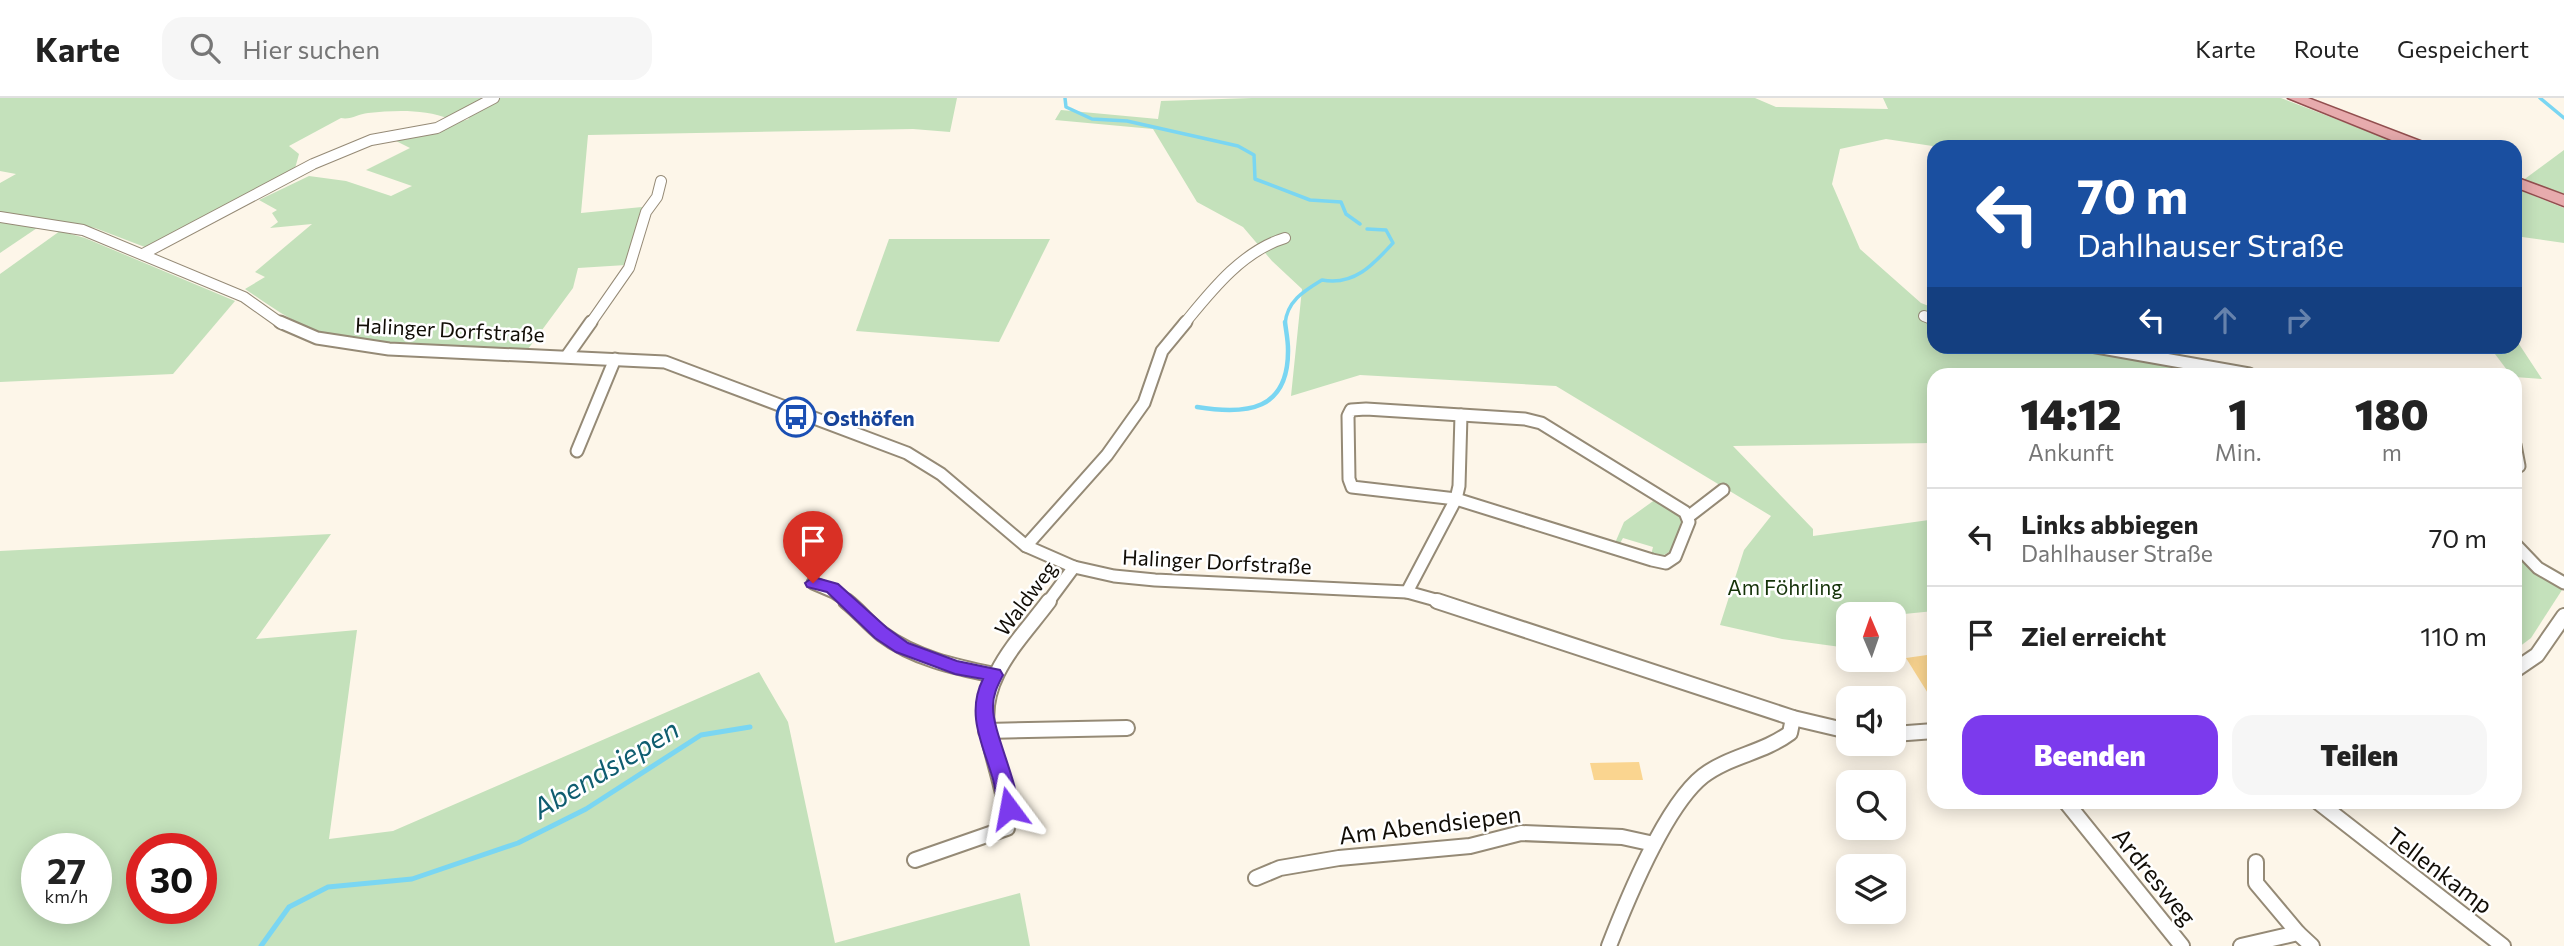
<!DOCTYPE html>
<html lang="de">
<meta charset="utf-8">
<style>
body{margin:0;font-family:Commissioner,sans-serif;background:#f6f6f6;color:#222;height:100vh;display:flex;flex-direction:column;font-size:26px;white-space:nowrap}
*{box-sizing:border-box;margin:0}
p{font-size:23px;color:#767676}
.icon{flex:none;width:38px;height:38px;fill:none;stroke:currentColor;stroke-width:2;stroke-linecap:round;stroke-linejoin:round}
.map{position:relative;flex:1;overflow:hidden}
.drawer{position:absolute;left:1927px;top:270px;width:595px;height:441px;display:flex;flex-direction:column;background:#fff;border-radius:21px;box-shadow:0 4px 18px #0003}
.drawer>*{flex:none}
.guide{position:absolute;left:1927px;top:42px;width:595px;height:214px;border-radius:21px;box-shadow:0 4px 18px #0003;background:#1a4fa0;color:#fff;overflow:hidden}
.needle{width:46px;rotate:358deg}
.buttons{position:absolute;left:1836px;top:504px;display:grid;gap:14px}
.buttons a{display:grid;place-items:center;width:70px;height:70px;border-radius:14px;background:#fff;box-shadow:0 4px 18px #0003;font-size:35px}
.speed{position:absolute;left:21px;top:735px;display:flex;gap:14px;font-size:35px;font-weight:700;text-align:center}
.speed>*{display:grid;place-content:center;width:91px;height:91px;border-radius:50%;background:#fff;box-shadow:0 4px 18px #0003;line-height:1}
.speed small{font-size:18px;font-weight:400}
.speed .limit{border:10px solid #d22;background:#fff;color:#111}
.pin{position:absolute;display:grid;place-items:center;width:60px;height:60px;color:#fff;margin:-72px -30px;border-radius:50% 50% 50% 0;rotate:-45deg;box-shadow:0 0 7px #0007}
.pin .icon{rotate:45deg}
.me{position:absolute;width:77px;margin:-38px;rotate:347deg;stroke-linejoin:round;filter:drop-shadow(0 0 5px #0008)}
.turn{display:flex;align-items:center;gap:24px;height:147px;padding:0 35px;font-size:32px}
.turn .icon{width:91px;height:91px;stroke-width:2.5}
.turn b{display:block;font-size:49px;line-height:60px}
.lanes{display:flex;align-items:center;height:66px;padding:0 35px;background:#0003;justify-content:center;gap:35px;direction:ltr}
.lanes .off{opacity:.35}
.eta{display:flex;justify-content:space-evenly;align-items:center;height:119px;text-align:center}
.eta b{font-size:42px;font-weight:800;line-height:49px}
.action{display:flex;gap:14px;margin-top:auto;padding:14px 35px}
.action a{flex:1;height:80px;border-radius:21px;background:#7c3aed;color:#fff;font-size:28px;font-weight:800;line-height:80px;text-align:center}
.action a+a{background:#f6f6f6;color:#222}
ul{padding:0;list-style:none}
li{display:flex;align-items:center;gap:21px;height:98px;padding:0 35px;border-top:2px solid #e0e0e0}
li div{flex:1}
li b{display:block;font-size:26px}
li em{font-style:normal}
header{display:flex;align-items:center;gap:42px;box-sizing:border-box;height:98px;padding:0 35px;background:#fff;border-bottom:2px solid #e0e0e0}
header strong{font-size:33px}
nav{display:flex;gap:38px;margin-inline-start:auto;font-size:24px}
.search{width:490px;height:63px;background:#f6f6f6;display:flex;align-items:center;gap:18px;box-sizing:border-box;padding:0 24px;border-radius:21px;color:#767676;font-size:26px}
.map>svg:first-child{display:block}
</style>
<header>
<strong>Karte</strong>
<div class="search"><svg class="icon" aria-label="search" viewBox="0 0 24 24"><circle cx="10" cy="10" r="6"/><path d="M15 15l6 6"/></svg>Hier suchen</div>
<nav><a>Karte</a><a>Route</a><a>Gespeichert</a></nav>
</header>
<div class="map">
<svg width="2564" height="848" viewBox="0 0 2564 848">
<rect width="100%" height="100%" fill="#fdf6e9"/>
<g fill="#c4e1bb" fill-rule="evenodd">
<path d="M0 0H957L950 34 913 31 588 37 581 115 642 109 626 167 578 170 573 190 528 251C460 248 374 255 310 230 287 221 266 205 245 191L265 179 255 174 312 126 270 130 278 124 272 115 277 112 259 102 309 78 346 83 391 98 412 88 366 72 410 50 396 43 469 21 463 14 450 21C424 11 396 12 368 15 358 16 351 22 341 20L289 48 299 56 294 74 150 151 95 130 0 114V85L16 76 0 73Z"/>
<polygon points="1252,0 1755,0 1776,9 1888,11 1883,0 2281,0 2409,49 1939,49 1886,41 1840,51 1832,86 1860,151 1921,205 1934,210 1934,248 2087,249 2236,276 1934,276 1934,345 1733,348 1813,431 1813,438 1929,422 1934,429 1934,513 1894,517 1848,516 1848,550 1782,541 1720,527 1744,452 1771,418 1556,288 1360,277 1291,298 1302,191 1272,163 1243,129 1197,104 1153,31 1055,22 1061,12 1158,21 1161,3"/>
<polygon points="2564,52 2564,100 2522,83"/>
<polygon points="2515,90 2564,110 2564,145 2515,138"/>
<polygon points="0,124 37,130 0,155"/>
<polygon points="60,133 85,140 235,203 173,276 0,284 0,176"/>
<polygon points="889,141 1050,141 999,244 856,233"/>
<polygon points="2515,240 2542,281 2515,279 2515,276 2510,276 2492,252 2465,249 2515,248"/>
<polygon points="1656,401 1677,415 1682,422 1671,453 1662,458 1651,457 1653,449 1623,440 1619,447 1615,445 1624,424"/>
<path d="M331 436 256 541 357 532 329 741 393 733 759 574 788 624 835 845 1020 795 1030 848H0V453ZM37 751H96V810H37ZM142 751H201V810H142Z"/>
<polygon points="2515,456 2562,492 2531,540 2515,552"/>
</g>
<g fill="none" stroke-linecap="round" stroke-linejoin="round">
<g stroke="#7ad6f2" stroke-width="3.5">
<polyline points="1065,0 1066,9 1092,21 1127,23 1238,48 1254,57 1255,81 1310,102 1341,104 1346,116 1360,126"/>
<polyline points="2540,0 2564,20"/>
<path d="M1285 226C1287 203 1304 193 1322 182 1354 188 1373 167 1393 145L1386 132 1367 131"/>
</g>
<path stroke="#7ad6f2" stroke-width="4.5" d="M1197 309C1247 317 1289 313 1288 251 1288 242 1286 233 1285 224"/>
<polyline stroke="#7ad6f2" stroke-width="5" points="261,848 289,809 328,789 412,781 518,745 586,711 701,637 750,629"/>
</g>
<g fill="#fad590">
<polygon points="1934,556 1934,605 1906,560"/>
<polygon points="1639,664 1643,682 1594,682 1590,665"/>
</g>
<g fill="none" stroke-linecap="round" stroke-linejoin="round">
<g stroke="#958a76" stroke-width="12">
<g id="minor-far2">
<polyline points="0,119 83,132 244,199 282,226"/>
<polyline points="143,156 313,66 371,42 437,30 494,0"/>
<polyline points="1924,218 1934,222"/>
<polyline points="590,226 629,170 646,114 657,99 661,83"/>
<path d="M1184 226C1211 193 1242 153 1285 140"/>
</g>
</g>
<g stroke="#958a76" stroke-width="15">
<g id="minor-far1">
<polyline points="280,224 317,240 389,251 665,264 907,355 941,376 1026,448 1074,469 1114,478 1155,482 1407,494 1443,504"/>
<polyline points="2091,248 2249,276"/>
<polyline points="567,258 591,224"/>
<polygon points="1366,311 1525,321 1541,325 1685,414 1689,424 1675,459 1666,465 1652,462 1456,401 1352,389 1349,381 1348,318 1351,312"/>
<polyline points="2515,347 2519,368 2515,370"/>
<polyline points="577,353 615,261"/>
<polyline points="1688,419 1723,392"/>
<polyline points="2515,446 2538,470 2564,485"/>
<polyline points="1026,448 1107,357 1144,305 1162,253 1186,224"/>
<polyline points="813,485 834,494 849,504"/>
<polyline points="1407,494 1456,401 1459,388 1461,317"/>
<polyline points="1048,504 1074,469"/>
</g>
</g>
<g stroke="#958a76" stroke-width="18">
<g id="minor">
<path d="M846 503C859 513 869 526 882 536 914 560 955 569 994 577"/>
<polyline points="1437,503 1793,620 1848,633"/>
<polyline points="2515,572 2537,557 2564,518"/>
<polyline points="986,633 1127,630"/>
<polyline points="1894,636 1934,633"/>
<polyline points="2066,704 2182,848"/>
<polyline points="2318,704 2503,848"/>
<path d="M915 762 1007 730C1007 696 994 668 988 635 977 581 1020 542 1049 503"/>
<polyline points="2256,764 2256,785 2298,835"/>
<polyline points="1256,780 1280,770 1339,760 1470,748 1521,735 1622,739 1654,746"/>
<path d="M1609 848C1627 802 1665 708 1703 678 1729 658 1763 655 1790 635L1793 620"/>
<polyline points="2241,848 2298,835 2312,848"/>
</g>
</g>
<g stroke="#924f4f" stroke-width="3">
<g id="primary">
<polygon points="2288,0 2308,0 2428,46 2431,49 2409,49"/>
<polygon points="2515,79 2564,97 2564,108 2515,89"/>
</g>
</g>
<use href="#minor-far2" stroke="#fff" stroke-width="10"/>
<use href="#minor-far1" stroke="#fff" stroke-width="11"/>
<use href="#minor" stroke="#fff" stroke-width="14"/>
<use href="#primary" fill="#e7abad" fill-rule="evenodd"/>
</g>
<path fill="#7c3aed" stroke="#51269a" stroke-width="2" d="M813 479 838 486 887 530 908 545 957 563 1000 572 1003 577C998 587 993 596 993 608 992 636 1025 697 1016 716L1009 718 1002 716C996 704 996 690 992 678 982 645 966 615 983 581L955 576 896 554 875 540 827 494 807 489 805 485Z"/>
<defs>
<g id="bus-ring" transform="scale(2.0125)"><circle r="9.5" fill="#fff" stroke="#1a4fb4" stroke-width="1.5"/><path d="M-5-6H5V4H4V6H2V4H-2V6H-4V4H-5ZM-3.5-4V0h7V-4ZM-3.5 1.2v1.5H-2V1.2ZM2 1.2v1.5H3.5V1.2Z" fill="#1a4fb4"/></g>
</defs>
<g fill-rule="evenodd">
<use href="#bus-ring" x="796" y="319"/>
</g>
<g text-anchor="middle" dominant-baseline="central" stroke-width="5" stroke-linejoin="round" paint-order="stroke">
<g font-size="21" fill="#110d06" stroke="#fff">
<text transform="translate(450 231) rotate(3)">Halinger Dorfstraße</text>
<text transform="translate(1217 463) rotate(3)">Halinger Dorfstraße</text>
<text transform="translate(1025 500) rotate(-53)">Waldweg</text>
</g>
<g font-size="21" font-weight="bold" fill="#164399" stroke="#fff" text-anchor="start">
<text x="823" y="319">Osthöfen</text>
</g>
<g font-size="21" fill="#153309" stroke="#fff">
<text x="1785" y="488">Am Föhrling</text>
</g>
<g font-size="24" fill="#110d06" stroke="#fff">
<text transform="translate(1430 726) rotate(-7)">Am Abendsiepen</text>
<text transform="translate(2440 772) rotate(37)">Tellenkamp</text>
<text transform="translate(2155 778) rotate(51)">Ardresweg</text>
</g>
<g font-size="28" font-style="italic" fill="#0f5d70" stroke="#fff">
<text transform="translate(605 670) rotate(-31)">Abendsiepen</text>
</g>
</g>
</svg>
<div class="buttons">
<a><svg class="needle" viewBox="-14 -14 28 28"><path d="M0-13l5 13h-10z" fill="#e53935"/><path d="M0 13l5-13h-10z" fill="#767676"/></svg></a>
<a><svg class="icon" aria-label="sound" viewBox="0 0 24 24"><path d="M4 9h4l5-4v14l-5-4H4zM17 9q2 3 0 6"/></svg></a>
<a><svg class="icon" aria-label="search" viewBox="0 0 24 24"><circle cx="10" cy="10" r="6"/><path d="M15 15l6 6"/></svg></a>
<a><svg class="icon" aria-label="layers" viewBox="0 0 24 24"><path d="M12 4l9 5-9 5-9-5zM3 14l9 5 9-5"/></svg></a>
</div>
<div class="speed"><div>27<small>km/h</small></div><div class="limit">30</div></div>
<div class="pin" style="left:813px;top:485px;background:#d93025"><svg class="icon" aria-label="arrive" viewBox="0 0 24 24"><path d="M6 21V4h12l-3 4 3 4H6"/></svg></div>
<svg class="me" style="left:1009px;top:710px" viewBox="-20 -20 40 40"><path d="M0-17L14 15 0 8-14 15z" fill="#7c3aed" stroke="#fff" stroke-width="4"/></svg>
<div class="guide">
<div class="turn"><svg class="icon" aria-label="left" viewBox="0 0 24 24"><path d="M17 20v-9H6M10 6l-5 5 5 5"/></svg><div><b>70 m</b>Dahlhauser Straße</div></div>
<div class="lanes"><svg class="icon" aria-label="left" viewBox="0 0 24 24"><path d="M17 20v-9H6M10 6l-5 5 5 5"/></svg><svg class="icon off" aria-label="ahead" viewBox="0 0 24 24"><path d="M12 20V5M6 11l6-6 6 6"/></svg><svg class="icon off" aria-label="right" viewBox="0 0 24 24"><path d="M7 20v-9h11M14 6l5 5-5 5"/></svg></div>
</div>
<section class="drawer">
<div class="eta">
<div><b>14:12</b><p>Ankunft</p></div>
<div><b>1</b><p>Min.</p></div>
<div><b>180</b><p>m</p></div>
</div>
<ul>
<li><svg class="icon" aria-label="left" viewBox="0 0 24 24"><path d="M17 20v-9H6M10 6l-5 5 5 5"/></svg><div><b>Links abbiegen</b><p>Dahlhauser Straße</p></div><em>70 m</em></li>
<li><svg class="icon" aria-label="arrive" viewBox="0 0 24 24"><path d="M6 21V4h12l-3 4 3 4H6"/></svg><div><b>Ziel erreicht</b></div><em>110 m</em></li>
</ul>
<div class="action"><a>Beenden</a><a>Teilen</a></div>
</section>
</div>
